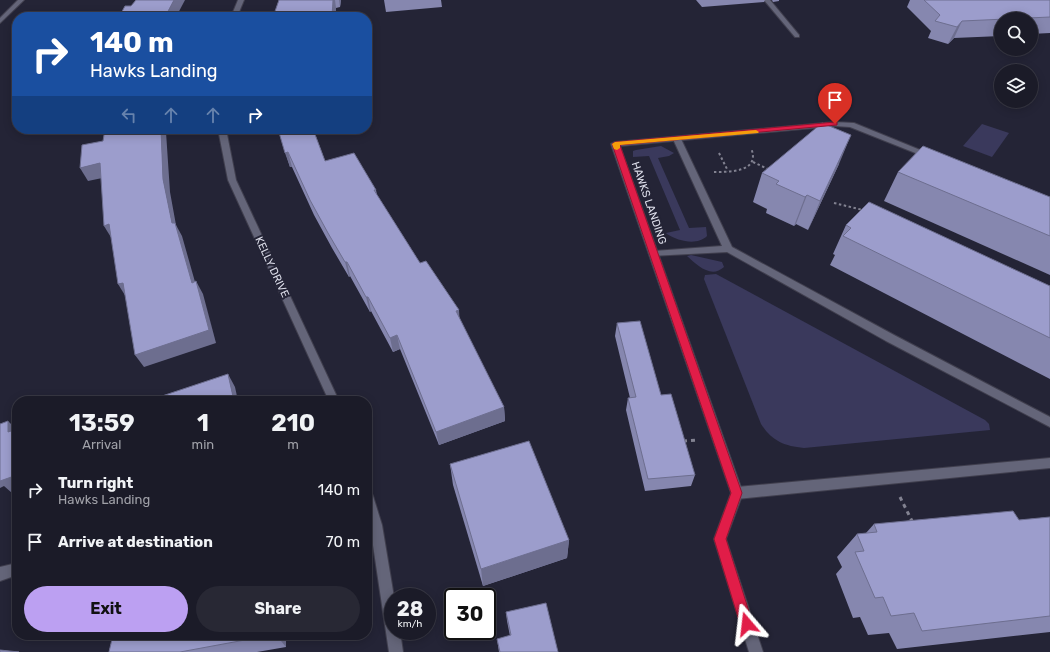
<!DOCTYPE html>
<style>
body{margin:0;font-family:Rubik,sans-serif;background:#282834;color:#f1f3f6;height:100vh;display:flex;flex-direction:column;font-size:15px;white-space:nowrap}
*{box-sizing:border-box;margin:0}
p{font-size:13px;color:#a0a1a8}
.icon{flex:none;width:22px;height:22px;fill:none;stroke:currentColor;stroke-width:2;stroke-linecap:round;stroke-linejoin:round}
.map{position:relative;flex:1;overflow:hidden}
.drawer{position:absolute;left:12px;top:396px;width:360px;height:244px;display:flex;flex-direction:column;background:#1b1b28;border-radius:16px;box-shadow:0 2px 10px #0003,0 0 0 1px #393945}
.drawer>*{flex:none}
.banner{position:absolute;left:12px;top:12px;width:360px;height:122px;border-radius:16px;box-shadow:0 2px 10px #0003,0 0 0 1px #393945;background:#1a4fa0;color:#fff;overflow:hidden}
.controls{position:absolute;left:994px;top:12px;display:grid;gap:8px}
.controls a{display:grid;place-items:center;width:44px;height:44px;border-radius:50%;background:#1b1b28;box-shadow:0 2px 10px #0003,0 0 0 1px #393945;font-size:20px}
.speed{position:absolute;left:384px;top:588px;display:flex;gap:8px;font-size:20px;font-weight:700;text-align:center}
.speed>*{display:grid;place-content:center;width:52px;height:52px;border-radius:50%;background:#1b1b28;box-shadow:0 2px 10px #0003,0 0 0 1px #393945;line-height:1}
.speed small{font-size:10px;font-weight:400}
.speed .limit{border:2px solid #111;border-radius:6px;background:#fff;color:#111}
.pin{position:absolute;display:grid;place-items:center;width:34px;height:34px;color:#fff;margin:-41px -17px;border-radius:50% 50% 50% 0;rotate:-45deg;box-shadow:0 0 4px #0007}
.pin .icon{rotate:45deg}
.me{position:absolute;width:44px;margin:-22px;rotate:343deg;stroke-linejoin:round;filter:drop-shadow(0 0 3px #0008)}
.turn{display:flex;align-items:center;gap:14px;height:84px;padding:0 12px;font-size:18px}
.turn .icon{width:52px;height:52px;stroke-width:2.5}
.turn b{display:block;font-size:28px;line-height:34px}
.lanes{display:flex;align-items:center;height:38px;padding:0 12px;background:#0003;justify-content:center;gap:20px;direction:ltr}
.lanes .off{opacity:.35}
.eta{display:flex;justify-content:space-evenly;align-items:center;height:68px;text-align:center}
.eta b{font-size:24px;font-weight:700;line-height:28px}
.primary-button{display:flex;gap:8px;margin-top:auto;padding:8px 12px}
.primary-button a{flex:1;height:46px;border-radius:24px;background:#bca0f2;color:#111;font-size:16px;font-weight:700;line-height:46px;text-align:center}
.primary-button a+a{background:#282834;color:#f1f3f6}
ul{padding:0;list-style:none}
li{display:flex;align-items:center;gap:12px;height:52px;padding:0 12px}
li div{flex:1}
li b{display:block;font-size:15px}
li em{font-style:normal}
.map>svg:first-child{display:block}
</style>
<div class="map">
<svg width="1050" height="652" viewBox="0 0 1050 652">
<rect width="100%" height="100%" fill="#242436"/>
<g fill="#3a395c">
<polygon points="982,124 1009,133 992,157 963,146"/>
<path d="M661 146 674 153 669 156 658 158 689 228 706 227 707 236C697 246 678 241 667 234L666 233 680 230 649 156 633 157V151L636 150Z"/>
<path d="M691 255 722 262 724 267C711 279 697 265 687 256Z"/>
<path d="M716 274 985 420 989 424 990 430 804 448C784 446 772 441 761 424L704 279 705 275Z"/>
</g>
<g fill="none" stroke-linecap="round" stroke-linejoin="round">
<g stroke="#403f4e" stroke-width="2">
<g id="service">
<polygon points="764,0 770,0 799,35 799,37 795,37"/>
<polygon points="674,137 680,137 681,139 732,247 894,335 1050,417 1050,427 886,341 727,252 651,256 649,254 651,252 654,251 722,246 673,139"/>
<polygon points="1050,458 1050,468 737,499 733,497 731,493 733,489 737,487"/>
</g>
</g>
<g stroke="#403f4e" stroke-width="2">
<g id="minor">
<polygon points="18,0 24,0 0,23 0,18"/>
<polygon points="238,0 244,0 237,17 231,17"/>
<polygon points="835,122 854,123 935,156 931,158 928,158 850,127 835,126 620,146 743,493 726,539 763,652 749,652 714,539 731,493 611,144 615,142"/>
<polygon points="218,129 226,129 236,180 339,401 329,401 228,180"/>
<polygon points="367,490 371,492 373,496 382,525 394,597 393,631 400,631 403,652 389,652 370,525 367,516"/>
<polygon points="17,563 17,575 0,581 0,567"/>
</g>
</g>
<g stroke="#828291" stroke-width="2" stroke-dasharray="2.5 2.5" stroke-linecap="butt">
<polyline points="719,153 728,171"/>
<polyline points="753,162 770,170"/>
<path d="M714 172C730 172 761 172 751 148"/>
<polyline points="834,203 863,210"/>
</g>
<g stroke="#828291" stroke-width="3" stroke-dasharray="4 4" stroke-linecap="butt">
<polyline points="683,441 697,440"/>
<polyline points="900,497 913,523"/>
</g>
<use href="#service" fill="#646579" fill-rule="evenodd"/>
<use href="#minor" fill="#646579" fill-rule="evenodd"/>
</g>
<g fill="#8687af">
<polygon points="279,0 341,0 340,7 336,8"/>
<polygon points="384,0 441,0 442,7 386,12"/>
<polygon points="696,0 765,0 764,2 702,7"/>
<polygon points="772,0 779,0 779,1 773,2"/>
<polygon points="910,0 1050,0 1050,33 1031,34 1031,19 1001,19 1001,36 954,38 948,44 928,38 931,31 907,7"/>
<polygon points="278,129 315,134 325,161 376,190 377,195 420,263 459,310 459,318 504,407 505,421 439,445 400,349 393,352 371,311 370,312 350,276 349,277 332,248 314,215 292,167 290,167"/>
<polygon points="839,164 808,230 796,224 794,226 766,213 767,209 753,202 762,173"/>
<polygon points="898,172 1050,197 1050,275 884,201"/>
<polygon points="846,225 1050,286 1050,379 830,265 835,255 833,254"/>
<polygon points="617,323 661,395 695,475 691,486 645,491 626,410 628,398 630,398 615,336"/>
<polygon points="450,464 569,540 567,558 483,586 453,485"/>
<polygon points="1050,517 1050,632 897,649 889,633 868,635 860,617 853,618 836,574 842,567 837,557 857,534 866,533 874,524 1019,520"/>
<polygon points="506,612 558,652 499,652 497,639 510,636 507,621"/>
<polygon points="113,635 286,635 286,647 257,652 109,652"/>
</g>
<g fill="#6d6e8f">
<polygon points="174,0 185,0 176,17 165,17"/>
<polygon points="333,0 335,0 336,8 336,17 332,17"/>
<polygon points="339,0 341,0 340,7"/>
<polygon points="962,21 954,38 948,44 957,27"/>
<polygon points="161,129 168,129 168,132 166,132 170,192 176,225 182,236 199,296 192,283 172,223 163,179"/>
<polygon points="851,135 839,164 808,230 820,201"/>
<polygon points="288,152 292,167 290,167 285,153"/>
<polygon points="100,163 107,177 88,181 80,168"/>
<polygon points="807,195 796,224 794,226 805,197"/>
<polygon points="109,224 112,239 104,226"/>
<polygon points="345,262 347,262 350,276 349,277"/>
<polygon points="196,281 203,294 216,343 144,367 135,355"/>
<polygon points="123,283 126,297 118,284"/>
<polygon points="366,297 368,297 371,311 370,312"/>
<polygon points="459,310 460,325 456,311"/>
<polygon points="397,335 400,349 393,352 390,338"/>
<polygon points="228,374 235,387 238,401 234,401"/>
<polygon points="504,407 505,421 439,445 436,432"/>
<polygon points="8,421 17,430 8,432"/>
<polygon points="0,473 17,475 17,491 12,493 4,486 0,488"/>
<polygon points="569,540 567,558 483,586 481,569"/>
<polygon points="276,635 286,635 286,647"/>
</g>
<g fill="#9c9dcc" stroke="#6d6e8f">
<polygon points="136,0 174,0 165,17 119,17 125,6 131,6"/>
<polygon points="279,0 333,0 332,17 273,17"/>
<polygon points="924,0 1050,0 1050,17 962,21 957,27 935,21 940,15"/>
<polygon points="822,123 851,135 820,201 807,195 805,197 776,184 779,181 762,173"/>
<polygon points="105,129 161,129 163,179 172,223 175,223 192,283 196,281 209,330 135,355 123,283 118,284 109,224 104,226 100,163 80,168 82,145 103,141"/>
<polygon points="278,129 313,129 325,161 354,153 376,190 374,190 420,263 426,261 459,310 456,311 504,407 436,432 397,335 390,338 368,297 366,297 347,262 345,262 328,233 310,200 288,152 285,153"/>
<polygon points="923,146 1050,197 1050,236 898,172"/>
<polygon points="869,202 1050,286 1050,338 843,236 851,228 846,225"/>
<polygon points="640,321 661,395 671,394 695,475 648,479 628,398 636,397 617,323"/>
<polygon points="228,374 234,401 147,401"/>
<polygon points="8,421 8,432 17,429 17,475 0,481 0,424"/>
<polygon points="529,441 569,540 481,569 450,464"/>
<polygon points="1013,511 1019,520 1050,517 1050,616 922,631 914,613 891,616 883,597 875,598 855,552 864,551 857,534 877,532 874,524"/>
<polygon points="546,603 558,652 500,652 497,639 511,635 506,612"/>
<polygon points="113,635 272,635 180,652 109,652"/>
<polygon points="0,650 19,652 0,652"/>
</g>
<polygon fill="#e11d48" stroke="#92132f" points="835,122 837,122 837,125 620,145 742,493 726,539 753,624 751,628 747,630 742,628 740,624 714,539 731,493 612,144 615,142"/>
<polygon fill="#f59e0b" points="756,130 759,132 758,133 620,145 620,148 617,150 614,149 612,144 615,142"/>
<g text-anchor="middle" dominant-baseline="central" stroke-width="4" stroke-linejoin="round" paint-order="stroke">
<g font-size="11" fill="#dddeea" stroke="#242436">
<text transform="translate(649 203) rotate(71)">HAWKS LANDING</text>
<text transform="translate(272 267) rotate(65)">KELLY DRIVE</text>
</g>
</g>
</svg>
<div class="controls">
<a><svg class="icon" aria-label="search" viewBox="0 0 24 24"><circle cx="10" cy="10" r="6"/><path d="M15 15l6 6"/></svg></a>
<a><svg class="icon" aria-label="layers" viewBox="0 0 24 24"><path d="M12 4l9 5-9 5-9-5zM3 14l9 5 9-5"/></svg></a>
</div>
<div class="speed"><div>28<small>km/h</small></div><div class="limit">30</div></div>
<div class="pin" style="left:835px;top:124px;background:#d93025"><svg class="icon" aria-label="arrive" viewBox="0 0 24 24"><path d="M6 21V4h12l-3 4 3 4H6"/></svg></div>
<svg class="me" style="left:747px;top:624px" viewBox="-20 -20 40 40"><path d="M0-17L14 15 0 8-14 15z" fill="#e11d48" stroke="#fff" stroke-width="4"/></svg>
<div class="banner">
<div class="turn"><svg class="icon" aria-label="right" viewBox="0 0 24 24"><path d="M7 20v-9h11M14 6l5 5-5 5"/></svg><div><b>140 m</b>Hawks Landing</div></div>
<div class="lanes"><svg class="icon off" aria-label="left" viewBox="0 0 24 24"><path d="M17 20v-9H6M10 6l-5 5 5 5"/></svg><svg class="icon off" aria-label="ahead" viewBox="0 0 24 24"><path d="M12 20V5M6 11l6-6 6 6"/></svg><svg class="icon off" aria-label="ahead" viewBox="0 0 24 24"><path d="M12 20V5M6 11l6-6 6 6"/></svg><svg class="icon" aria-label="right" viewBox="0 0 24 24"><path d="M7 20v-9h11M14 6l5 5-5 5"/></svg></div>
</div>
<section class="drawer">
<div class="eta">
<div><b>13:59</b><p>Arrival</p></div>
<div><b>1</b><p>min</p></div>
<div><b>210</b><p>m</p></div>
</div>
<ul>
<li><svg class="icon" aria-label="right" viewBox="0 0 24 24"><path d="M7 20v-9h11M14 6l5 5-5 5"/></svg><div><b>Turn right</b><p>Hawks Landing</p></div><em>140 m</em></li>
<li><svg class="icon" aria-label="arrive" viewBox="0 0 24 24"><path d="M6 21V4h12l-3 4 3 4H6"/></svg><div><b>Arrive at destination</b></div><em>70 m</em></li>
</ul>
<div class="primary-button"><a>Exit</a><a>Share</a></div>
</section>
</div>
